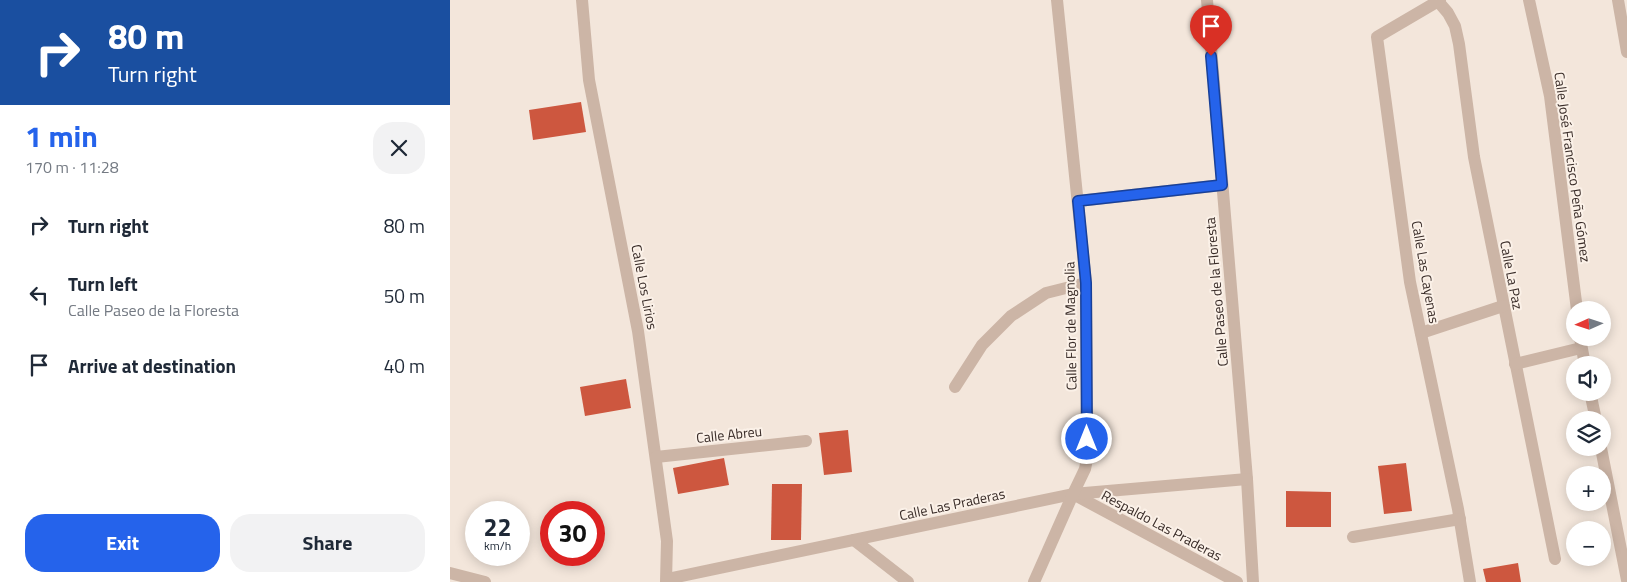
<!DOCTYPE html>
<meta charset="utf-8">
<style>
body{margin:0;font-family:"Titillium Web",sans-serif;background:#f2f2f3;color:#1f2937;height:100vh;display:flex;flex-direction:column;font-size:19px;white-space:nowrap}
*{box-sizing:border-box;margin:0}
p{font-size:16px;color:#747a83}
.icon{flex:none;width:28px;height:28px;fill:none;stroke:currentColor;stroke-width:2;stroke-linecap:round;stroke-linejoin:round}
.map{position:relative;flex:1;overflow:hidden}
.sheet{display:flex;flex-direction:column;background:#fff;width:450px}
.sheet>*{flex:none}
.banner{background:#1a4fa0;color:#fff;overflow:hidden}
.needle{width:32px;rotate:267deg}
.controls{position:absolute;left:1116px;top:301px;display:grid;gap:10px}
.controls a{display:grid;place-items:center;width:45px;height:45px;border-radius:50%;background:#fff;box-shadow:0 2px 12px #0003;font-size:25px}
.speed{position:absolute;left:15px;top:501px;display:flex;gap:10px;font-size:25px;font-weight:700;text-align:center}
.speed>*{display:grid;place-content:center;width:65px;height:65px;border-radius:50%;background:#fff;box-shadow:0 2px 12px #0003;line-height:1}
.speed small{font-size:12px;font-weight:400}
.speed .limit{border:8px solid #d22;background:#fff;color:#111}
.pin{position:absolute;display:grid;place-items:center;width:42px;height:42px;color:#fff;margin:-51px -21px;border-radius:50% 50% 50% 0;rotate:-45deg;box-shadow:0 0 5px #0007}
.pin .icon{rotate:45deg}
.me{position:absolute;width:55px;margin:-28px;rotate:0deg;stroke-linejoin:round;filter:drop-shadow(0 0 4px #0008)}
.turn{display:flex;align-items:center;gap:18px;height:105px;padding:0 25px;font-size:22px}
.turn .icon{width:65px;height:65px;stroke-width:2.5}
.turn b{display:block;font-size:35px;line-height:42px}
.round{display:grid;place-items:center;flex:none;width:52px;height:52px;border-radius:20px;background:#f2f2f3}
.summary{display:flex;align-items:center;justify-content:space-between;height:85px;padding:0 25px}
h1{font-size:30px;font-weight:700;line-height:38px;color:#2563eb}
.button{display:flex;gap:10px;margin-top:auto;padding:10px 25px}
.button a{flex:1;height:58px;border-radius:20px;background:#2563eb;color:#fff;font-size:20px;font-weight:700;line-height:58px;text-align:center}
.button a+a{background:#f2f2f3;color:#1f2937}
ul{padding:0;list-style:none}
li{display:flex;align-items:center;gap:15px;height:70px;padding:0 25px}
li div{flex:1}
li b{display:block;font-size:19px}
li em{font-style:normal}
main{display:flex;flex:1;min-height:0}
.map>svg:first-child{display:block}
</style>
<main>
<section class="sheet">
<div class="banner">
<div class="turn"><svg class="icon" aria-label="right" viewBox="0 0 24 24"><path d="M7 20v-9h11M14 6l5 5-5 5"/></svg><div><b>80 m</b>Turn right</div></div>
</div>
<div class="summary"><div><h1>1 min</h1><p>170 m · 11:28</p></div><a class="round"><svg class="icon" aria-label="close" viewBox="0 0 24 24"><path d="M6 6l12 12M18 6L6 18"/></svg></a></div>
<ul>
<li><svg class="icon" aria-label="right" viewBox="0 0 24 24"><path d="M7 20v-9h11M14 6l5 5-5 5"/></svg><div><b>Turn right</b></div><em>80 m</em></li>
<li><svg class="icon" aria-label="left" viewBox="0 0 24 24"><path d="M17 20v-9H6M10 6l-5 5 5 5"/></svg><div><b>Turn left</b><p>Calle Paseo de la Floresta</p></div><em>50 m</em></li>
<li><svg class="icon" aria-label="arrive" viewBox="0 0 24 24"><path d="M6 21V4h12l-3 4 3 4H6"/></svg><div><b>Arrive at destination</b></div><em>40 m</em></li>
</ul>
<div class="button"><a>Exit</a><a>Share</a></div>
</section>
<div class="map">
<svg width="1177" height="582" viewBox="0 0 1177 582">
<rect width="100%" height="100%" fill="#f3e6db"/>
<g fill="#cd573f">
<polygon points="131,102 136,132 83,140 79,110"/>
<polygon points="176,379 181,408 135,416 130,387"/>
<polygon points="398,430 402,472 374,475 369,433"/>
<polygon points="274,458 279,485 228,494 223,468"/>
<polygon points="956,463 962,511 934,514 928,466"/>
<polygon points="322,484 352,484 351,540 321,540"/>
<polygon points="836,491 881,492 881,527 836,527"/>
<polygon points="1068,563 1071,582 1036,582 1033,569"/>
</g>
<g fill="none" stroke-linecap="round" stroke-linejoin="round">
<g stroke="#ccb5a6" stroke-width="12">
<polyline points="132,0 139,80 188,331 217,541 216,582"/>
<polyline points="757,0 797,479 803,582"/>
<polyline points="987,0 998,13 1005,26 1009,44 1024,157 1105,559"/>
<polyline points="990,0 927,37 960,282 1008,509 1020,582"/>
<polyline points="1079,0 1100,96 1127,310"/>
<polyline points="1168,0 1177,52"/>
<polyline points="628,201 772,185"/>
<polyline points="971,333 1053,306"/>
<polyline points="1130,338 1135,365"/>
<polyline points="1065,364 1131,348"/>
<polyline points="505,387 532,345 561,316 596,293 636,283"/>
<polyline points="1140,392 1146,420"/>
<polyline points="1151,448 1177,580"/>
<polyline points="206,457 356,441"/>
<polyline points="623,494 787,582"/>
<polyline points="903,537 1010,519"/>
<polyline points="404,540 458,582"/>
<polyline points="0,573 35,582"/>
<polyline points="217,579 623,494 797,479"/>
<polyline points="584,582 623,494 635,469 637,459 636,283 607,0"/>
</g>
</g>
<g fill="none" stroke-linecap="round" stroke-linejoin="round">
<g stroke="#184099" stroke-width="12">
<polyline id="route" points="637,439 636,283 628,201 772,185 761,56"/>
</g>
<use href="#route" stroke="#2563eb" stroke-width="9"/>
</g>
<g text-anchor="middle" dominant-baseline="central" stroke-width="4" stroke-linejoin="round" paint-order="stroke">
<g font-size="14" fill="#382b27" stroke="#fbf1e8">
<text transform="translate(1123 167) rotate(82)">Calle José Francisco Peña Gómez</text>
<text transform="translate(976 272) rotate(80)">Calle Las Cayenas</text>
<text transform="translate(1062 275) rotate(79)">Calle La Paz</text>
<text transform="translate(195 287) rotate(79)">Calle Los Lirios</text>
<text transform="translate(766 292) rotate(-95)">Calle Paseo de la Floresta</text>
<text transform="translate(620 326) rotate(-91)">Calle Flor de Magnolia</text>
<text transform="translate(279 434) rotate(-6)">Calle Abreu</text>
<text transform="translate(502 504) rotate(-12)">Calle Las Praderas</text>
<text transform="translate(712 525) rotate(28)">Respaldo Las Praderas</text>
</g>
</g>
</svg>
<div class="controls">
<a><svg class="needle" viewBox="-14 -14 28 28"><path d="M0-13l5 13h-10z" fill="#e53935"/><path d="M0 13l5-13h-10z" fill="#747a83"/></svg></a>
<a><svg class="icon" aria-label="sound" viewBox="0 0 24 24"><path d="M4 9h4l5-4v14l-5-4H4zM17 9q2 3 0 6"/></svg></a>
<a><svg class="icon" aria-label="layers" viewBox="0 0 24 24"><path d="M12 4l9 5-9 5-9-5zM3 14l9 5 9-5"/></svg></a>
<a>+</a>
<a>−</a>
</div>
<div class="speed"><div>22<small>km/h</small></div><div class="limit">30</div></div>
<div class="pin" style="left:761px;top:56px;background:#d93025"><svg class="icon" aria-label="arrive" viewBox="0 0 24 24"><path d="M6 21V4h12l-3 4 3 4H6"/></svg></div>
<svg class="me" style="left:637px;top:439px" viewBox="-20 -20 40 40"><circle r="17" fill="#2563eb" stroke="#fff" stroke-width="3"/><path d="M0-11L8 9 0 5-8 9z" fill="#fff"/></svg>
</div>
</main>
